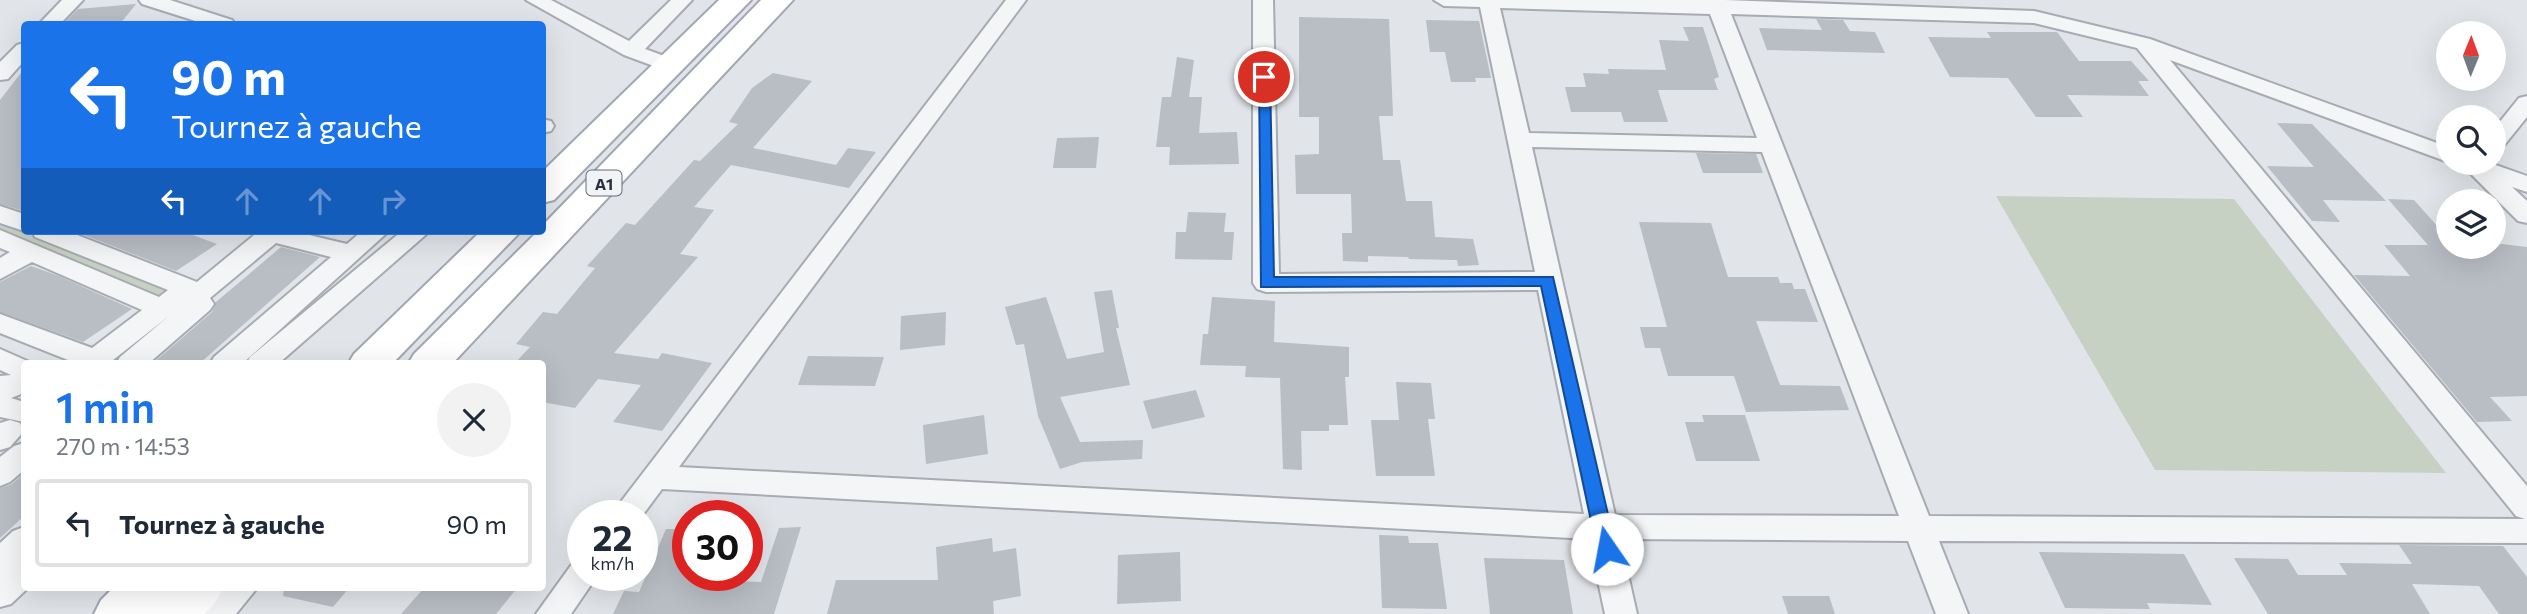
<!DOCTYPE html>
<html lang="fr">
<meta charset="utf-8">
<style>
body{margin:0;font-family:Commissioner,sans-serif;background:#f2f2f3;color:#1f2937;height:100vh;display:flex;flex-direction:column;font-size:26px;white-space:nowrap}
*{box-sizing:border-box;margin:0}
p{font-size:23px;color:#747a83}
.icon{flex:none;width:38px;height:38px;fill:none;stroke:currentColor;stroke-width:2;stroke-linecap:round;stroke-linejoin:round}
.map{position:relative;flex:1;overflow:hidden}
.sheet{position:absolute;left:21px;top:360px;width:525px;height:231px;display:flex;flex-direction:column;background:#fff;border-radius:7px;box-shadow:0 7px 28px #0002}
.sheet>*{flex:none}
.guide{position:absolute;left:21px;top:21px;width:525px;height:214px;border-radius:7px;box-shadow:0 7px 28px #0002;background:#1a73e8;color:#fff;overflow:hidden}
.needle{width:46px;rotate:1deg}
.tools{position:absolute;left:2436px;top:21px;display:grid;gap:14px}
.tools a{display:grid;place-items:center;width:70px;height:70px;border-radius:50%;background:#fff;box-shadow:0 7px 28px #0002;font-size:35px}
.speed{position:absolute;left:567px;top:500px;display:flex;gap:14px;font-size:35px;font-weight:700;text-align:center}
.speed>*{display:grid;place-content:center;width:91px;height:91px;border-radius:50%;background:#fff;box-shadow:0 7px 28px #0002;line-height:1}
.speed small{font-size:18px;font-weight:400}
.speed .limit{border:10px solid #d22;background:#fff;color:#111}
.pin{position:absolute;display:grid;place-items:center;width:60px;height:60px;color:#fff;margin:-30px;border:4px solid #fff;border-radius:50%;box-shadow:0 2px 7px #0007}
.me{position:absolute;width:77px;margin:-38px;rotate:348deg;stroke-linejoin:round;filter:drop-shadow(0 0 5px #0008)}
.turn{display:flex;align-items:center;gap:24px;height:147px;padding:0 35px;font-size:32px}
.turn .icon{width:91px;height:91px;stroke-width:2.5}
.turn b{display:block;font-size:49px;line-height:60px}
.lanes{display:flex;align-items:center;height:66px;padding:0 35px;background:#0003;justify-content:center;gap:35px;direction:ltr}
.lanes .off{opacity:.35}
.round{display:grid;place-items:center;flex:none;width:74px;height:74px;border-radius:37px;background:#f2f2f3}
.summary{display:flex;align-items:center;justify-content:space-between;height:119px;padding:0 35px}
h1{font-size:42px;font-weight:600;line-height:52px;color:#1a73e8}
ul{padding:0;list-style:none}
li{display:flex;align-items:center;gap:21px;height:88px;margin:0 14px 10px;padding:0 21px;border:4px solid #e0e1e3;border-radius:7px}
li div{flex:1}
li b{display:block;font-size:26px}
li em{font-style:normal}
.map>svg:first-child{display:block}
</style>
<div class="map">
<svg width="2527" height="614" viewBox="0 0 2527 614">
<rect width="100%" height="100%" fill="#e1e4e8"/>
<g fill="#c6d1c3">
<polygon points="1996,196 2234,199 2446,473 2155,470"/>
<polygon points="0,217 24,227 24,231 36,231 180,289 168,300 0,232"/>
</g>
<g fill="#b9bdc4">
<polygon points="136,4 120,24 63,24 78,9"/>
<polygon points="1299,17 1389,19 1393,116 1379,116 1383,160 1400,160 1406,201 1432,201 1435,237 1473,239 1479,265 1458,266 1457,260 1409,259 1408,257 1368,256 1368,262 1343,261 1342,233 1352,233 1351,194 1296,194 1295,155 1319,154 1319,117 1299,117"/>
<polygon points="1816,19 1843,20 1850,31 1875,32 1885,53 1767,50 1759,28 1822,30"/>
<polygon points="1426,20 1479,21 1491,78 1475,78 1476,82 1451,82 1445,52 1430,52"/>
<polygon points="1683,27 1703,27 1719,77 1714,79 1718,90 1658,90 1668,122 1624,122 1621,112 1571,112 1565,87 1586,87 1583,73 1609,74 1608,69 1666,70 1659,40 1689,41"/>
<polygon points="1987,32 2057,32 2079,61 2131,61 2149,81 2138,81 2149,96 2067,95 2083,117 2036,117 2008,78 1950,77 1928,37 1991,38"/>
<polygon points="1177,57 1194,60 1189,97 1202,97 1199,133 1237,132 1239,164 1169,165 1170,147 1156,147 1162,97 1171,97"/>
<polygon points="24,69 24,211 0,204 0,100"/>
<polygon points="773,73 812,81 753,148 836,165 848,148 876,152 849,188 731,165 694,207 714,210 680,254 698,257 614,353 658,359 662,353 712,363 662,431 613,422 641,385 598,379 575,408 542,402 542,364 514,364 530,347 516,344 543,312 557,314 595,268 587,266 626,223 635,225 694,160 700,161 738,124 729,122 752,88"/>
<polygon points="2277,123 2312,124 2386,201 2323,200 2340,222 2312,221 2267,166 2314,167"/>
<polygon points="1099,137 1096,168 1053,168 1057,138"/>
<polygon points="1696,153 1756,154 1763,173 1703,173"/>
<polygon points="2388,199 2414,200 2448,238 2448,247 2494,247 2494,243 2527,247 2527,396 2490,397 2512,421 2477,422 2354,275 2410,276 2384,245 2428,245"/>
<polygon points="1188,212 1226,213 1224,232 1234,232 1232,260 1175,259 1176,232 1186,232"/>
<polygon points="1639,222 1711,223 1728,277 1778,277 1780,283 1792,283 1794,289 1805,289 1818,322 1756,321 1780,385 1840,386 1849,410 1746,412 1734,376 1668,376 1660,348 1645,348 1640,327 1667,327"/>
<polygon points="74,231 182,231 217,244 176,271"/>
<polygon points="281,247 320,257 199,364 152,364 212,312 216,302"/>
<polygon points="31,266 59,276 132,309 83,342 0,312 0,282"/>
<polygon points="1112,290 1119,328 1116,328 1130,385 1060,397 1080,442 1143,440 1142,459 1082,462 1060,469 1038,416 1024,344 1016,345 1005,307 1046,297 1067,359 1104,352 1094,292"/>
<polygon points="1212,297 1275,301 1274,342 1349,347 1349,377 1345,377 1348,425 1329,425 1329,431 1301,431 1302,470 1283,469 1280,378 1245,377 1246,366 1200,365 1203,334 1208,334"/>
<polygon points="946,312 945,345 900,350 901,316"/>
<polygon points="808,356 884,357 875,386 798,385"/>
<polygon points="1396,382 1431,383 1435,419 1428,419 1435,476 1376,476 1371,420 1399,420"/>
<polygon points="1196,390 1205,417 1152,429 1143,401"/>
<polygon points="984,415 988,454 926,464 923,425"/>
<polygon points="1702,415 1745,415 1760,461 1696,461 1685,422 1704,422"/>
<polygon points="24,473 24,516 0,538 0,488 12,484"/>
<polygon points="801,527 774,614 613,614 624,591 639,592 666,529 688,529 688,580 761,582 779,528"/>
<polygon points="1379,535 1408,536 1409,543 1438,543 1447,609 1382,608"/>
<polygon points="992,538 993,552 1016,548 1021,596 993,601 994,614 827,614 836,580 938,580 936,547"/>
<polygon points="2399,545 2503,546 2527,577 2527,614 2499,614 2479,586 2412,584 2430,614 2268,614 2234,558 2288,559 2298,575 2347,575 2339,563 2412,564"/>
<polygon points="1180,552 1181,601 1117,604 1118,555"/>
<polygon points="2039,552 2184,554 2212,605 2147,603 2150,609 2065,608"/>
<polygon points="1484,558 1564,560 1573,614 1490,614"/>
<polygon points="284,588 349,588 333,607 283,596"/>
<polygon points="424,588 517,588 496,614 401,614"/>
<polygon points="1782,596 1829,596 1835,614 1788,614"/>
</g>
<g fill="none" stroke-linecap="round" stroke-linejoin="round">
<g stroke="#a7abb2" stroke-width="4">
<g id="street">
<polygon points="62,0 83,0 60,24 39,24"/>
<polygon points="139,0 170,0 232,20 235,24 205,24 142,4"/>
<polygon points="526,0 551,0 629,41 671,0 692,0 645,49 678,61 681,66 670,72 624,55"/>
<path d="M1006 0H1026L679 467 1584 514 1538 290 1266 292 1257 289 1253 283V0H1273L1279 274 1535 272 1480 7 1444 6 1434 0H1725L2034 11 2150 39 2448 147V162L2170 60 2527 486V543L1939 541 1968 614H1936L1908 541 1620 539 1637 614H1605L1589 539 662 489 642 516H610ZM1500 8 1710 14 1757 138 1529 133ZM1731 14 2034 23 2137 48 2516 516 2525 519 1929 516ZM1532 147 1762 152 1899 516 1615 515Z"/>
<polygon points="24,43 24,61 8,79 0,80 0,62 17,45"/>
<polygon points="2527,96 2527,117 2502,148 2494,150 2494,129 2519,98"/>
<polygon points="542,119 551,121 554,126 551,131 542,133"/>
<polygon points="2465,163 2490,163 2527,176 2527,192 2512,187 2527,201 2527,223 2518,221 2467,170"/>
<polygon points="0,206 24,214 24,231 0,223"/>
<polygon points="0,230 159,297 168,290 35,237 32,231 67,231 197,282 259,231 292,231 347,244 362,231 389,231 242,364 210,364 214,357 331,257 276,243 210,298 214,304 210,310 148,364 116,364 120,357 169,316 108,364 78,364 0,333 0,314 92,348 142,310 32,262 0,279 0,258 10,252 0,248"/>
<polygon points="402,231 430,231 278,364 246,364 250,357"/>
<polygon points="0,349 34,364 24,364 24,393 11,398 24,402 24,422 0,417 0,376 11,375 0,370"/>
<polygon points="10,420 20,423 24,431 10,447 0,450 0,423"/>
<polygon points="24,443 24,470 10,482 0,486 0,457 14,446"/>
<polygon points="24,527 24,588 28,588 11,604 0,607 0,543 13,531"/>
<polygon points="583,560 583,576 597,576 571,614 536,614 572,564"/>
<polygon points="220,588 257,588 236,614 199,614 204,604"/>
</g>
</g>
<g stroke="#a2a7b3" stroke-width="4">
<g id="primary">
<polygon points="719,0 751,0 554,200 542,203 542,172"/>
<polygon points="761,0 793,0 452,364 408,364 414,354 538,231 542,231 542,226"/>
<polygon points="481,231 521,231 392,364 348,364 354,354"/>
<polygon points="113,588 167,588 166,590 223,588 216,602 204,614 94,614 101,600"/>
</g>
</g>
<use href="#street" fill="#f4f5f7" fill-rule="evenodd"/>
<use href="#primary" fill="#fff" fill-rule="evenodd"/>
</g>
<polygon fill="#1a73e8" stroke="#114b97" stroke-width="2" points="1259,74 1270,77 1274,277 1553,277 1616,549 1613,554 1600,554 1597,549 1541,286 1261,287"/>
<g text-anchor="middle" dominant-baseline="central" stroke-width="7" stroke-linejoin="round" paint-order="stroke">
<rect fill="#f1f3f6" stroke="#666b75" stroke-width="2" x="586.5" y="170.5" width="35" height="25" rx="5"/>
<g font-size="16" font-weight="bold" fill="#2b313e">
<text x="604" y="183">A1</text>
</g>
</g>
</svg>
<div class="tools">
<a><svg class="needle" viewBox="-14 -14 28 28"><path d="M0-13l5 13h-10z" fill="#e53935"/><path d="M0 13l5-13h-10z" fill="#747a83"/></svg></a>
<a><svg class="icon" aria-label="search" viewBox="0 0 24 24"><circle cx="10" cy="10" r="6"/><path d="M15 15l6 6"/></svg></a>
<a><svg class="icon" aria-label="layers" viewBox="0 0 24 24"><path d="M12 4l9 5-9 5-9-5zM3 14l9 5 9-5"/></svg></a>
</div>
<div class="speed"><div>22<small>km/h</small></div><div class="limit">30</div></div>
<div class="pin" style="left:1264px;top:77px;background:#d93025"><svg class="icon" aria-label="arrive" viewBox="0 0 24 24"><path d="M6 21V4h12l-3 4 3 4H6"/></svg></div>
<svg class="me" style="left:1607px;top:549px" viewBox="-20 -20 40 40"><circle r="19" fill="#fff"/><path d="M0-13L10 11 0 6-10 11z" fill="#1a73e8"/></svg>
<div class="guide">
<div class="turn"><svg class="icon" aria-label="left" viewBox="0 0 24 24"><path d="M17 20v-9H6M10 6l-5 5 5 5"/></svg><div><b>90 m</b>Tournez à gauche</div></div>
<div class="lanes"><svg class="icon" aria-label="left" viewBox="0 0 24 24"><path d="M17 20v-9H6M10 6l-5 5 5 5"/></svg><svg class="icon off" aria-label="ahead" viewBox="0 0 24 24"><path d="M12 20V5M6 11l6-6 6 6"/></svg><svg class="icon off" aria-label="ahead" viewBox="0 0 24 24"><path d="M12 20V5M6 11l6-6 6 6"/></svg><svg class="icon off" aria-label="right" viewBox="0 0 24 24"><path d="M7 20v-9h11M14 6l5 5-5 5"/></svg></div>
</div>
<section class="sheet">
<div class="summary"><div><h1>1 min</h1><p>270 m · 14:53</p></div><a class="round"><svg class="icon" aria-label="close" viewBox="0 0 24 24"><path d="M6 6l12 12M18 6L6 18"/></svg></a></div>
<ul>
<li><svg class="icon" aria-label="left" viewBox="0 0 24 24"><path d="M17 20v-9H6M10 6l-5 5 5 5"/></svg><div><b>Tournez à gauche</b></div><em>90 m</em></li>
</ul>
</section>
</div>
